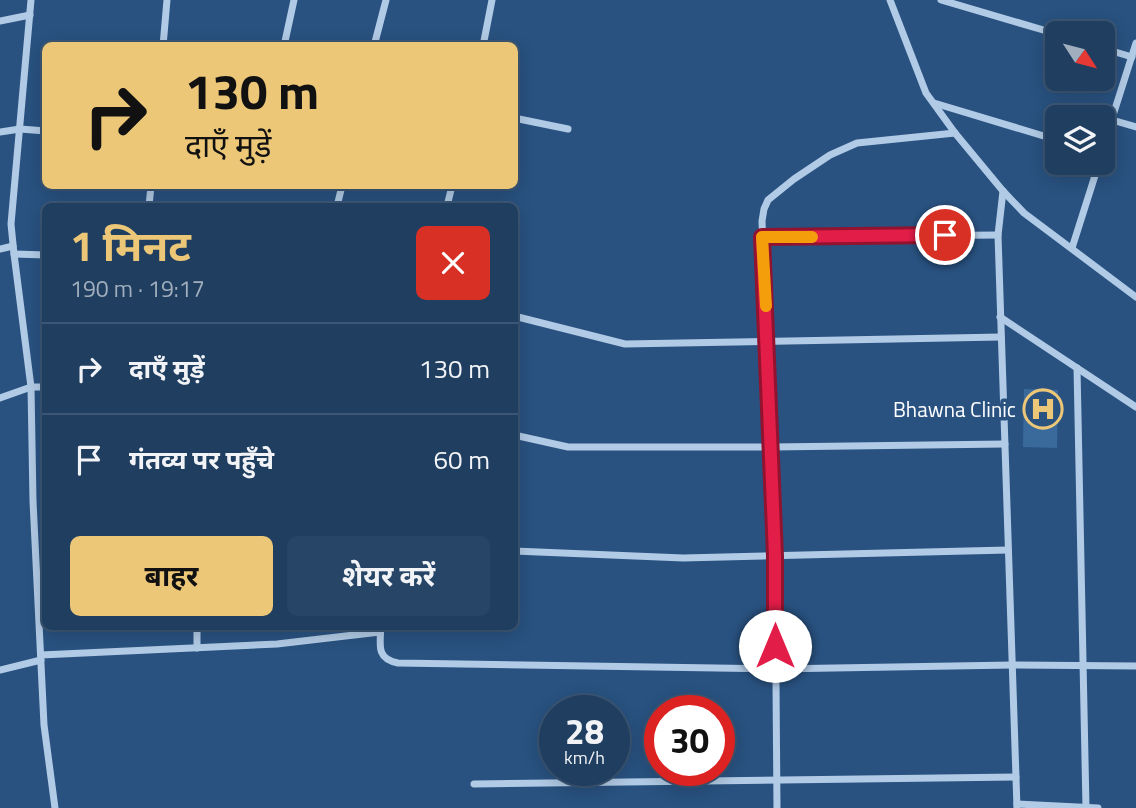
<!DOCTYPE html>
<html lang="hi">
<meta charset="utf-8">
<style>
body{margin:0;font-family:"Titillium Web","Noto Sans Devanagari",sans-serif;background:#274566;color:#f1f3f6;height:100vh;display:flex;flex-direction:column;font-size:26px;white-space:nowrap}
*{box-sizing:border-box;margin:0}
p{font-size:23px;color:#a1aebd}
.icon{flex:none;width:38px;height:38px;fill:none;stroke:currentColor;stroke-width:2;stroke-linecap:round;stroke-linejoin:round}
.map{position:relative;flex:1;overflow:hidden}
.drawer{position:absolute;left:42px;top:203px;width:476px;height:427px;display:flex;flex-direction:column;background:#1f3e60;border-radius:10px;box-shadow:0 4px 18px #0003,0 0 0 2px #3c5775}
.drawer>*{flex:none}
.hud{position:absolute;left:42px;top:42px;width:476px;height:147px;border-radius:10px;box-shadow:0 4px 18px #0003,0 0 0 2px #3c5775;background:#ecc778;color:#111;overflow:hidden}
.needle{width:46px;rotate:126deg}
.tools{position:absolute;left:1045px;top:21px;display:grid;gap:14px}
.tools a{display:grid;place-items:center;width:70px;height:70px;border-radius:10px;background:#1f3e60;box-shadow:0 4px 18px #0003,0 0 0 2px #3c5775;font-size:35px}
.speed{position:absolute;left:539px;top:695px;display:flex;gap:14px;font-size:35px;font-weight:700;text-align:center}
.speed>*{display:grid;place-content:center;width:91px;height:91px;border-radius:50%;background:#1f3e60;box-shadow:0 4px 18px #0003,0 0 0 2px #3c5775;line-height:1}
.speed small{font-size:18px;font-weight:400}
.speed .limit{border:10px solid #d22;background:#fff;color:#111}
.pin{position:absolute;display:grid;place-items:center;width:60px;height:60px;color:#fff;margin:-30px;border:4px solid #fff;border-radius:50%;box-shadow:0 2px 7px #0007}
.me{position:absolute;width:77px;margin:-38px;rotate:0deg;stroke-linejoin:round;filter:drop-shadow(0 0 5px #0008)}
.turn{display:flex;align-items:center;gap:24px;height:147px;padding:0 28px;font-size:32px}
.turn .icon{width:91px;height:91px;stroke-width:2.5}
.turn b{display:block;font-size:49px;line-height:60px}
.round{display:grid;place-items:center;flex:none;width:74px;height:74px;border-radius:10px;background:#274566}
.headline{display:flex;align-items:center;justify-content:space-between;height:119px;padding:0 28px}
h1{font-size:42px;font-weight:700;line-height:52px;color:#ecc778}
.cta{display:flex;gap:14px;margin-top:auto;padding:14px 28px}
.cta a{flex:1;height:80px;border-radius:10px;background:#ecc778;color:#111;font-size:28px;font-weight:700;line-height:80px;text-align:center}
.cta a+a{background:#274566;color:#f1f3f6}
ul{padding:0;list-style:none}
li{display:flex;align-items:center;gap:21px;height:91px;padding:0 28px;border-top:2px solid #3c5775}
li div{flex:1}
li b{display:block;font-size:26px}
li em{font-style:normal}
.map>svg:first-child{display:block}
</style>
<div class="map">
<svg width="1136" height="808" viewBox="0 0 1136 808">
<rect width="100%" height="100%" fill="#295280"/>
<polygon fill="#3a699c" points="1024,389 1058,390 1057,448 1023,447"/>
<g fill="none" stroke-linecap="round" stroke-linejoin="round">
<g stroke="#b1cae5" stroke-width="7">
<polyline points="31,0 11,224 14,254 31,387 33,501 44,725 55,808"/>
<polyline points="890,0 926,93 955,133 1003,191 1024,213 1136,297"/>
<polyline points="941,0 1057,34"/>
<polyline points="0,21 30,15"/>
<polyline points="163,46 167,0"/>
<polyline points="284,46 294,0"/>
<polyline points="374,46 386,0"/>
<polyline points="483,46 492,0"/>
<polyline points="1102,48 1132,57"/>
<polyline points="934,103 1057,140"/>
<polyline points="514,118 568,129"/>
<polyline points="1112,120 1136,127"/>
<polyline points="0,132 20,129 46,131"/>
<polyline points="1102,150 1136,43"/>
<polyline points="1003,191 998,235 1017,808"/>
<polyline points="149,206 151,186"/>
<polyline points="337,206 342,186"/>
<polyline points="447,206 452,186"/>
<polyline points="763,237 998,235"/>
<polyline points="1072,248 1099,163"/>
<polyline points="0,249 13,246"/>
<polyline points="14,254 46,255"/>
<polyline points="514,316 625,344 1001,337"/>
<polyline points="1000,317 1136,407"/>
<polyline points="1077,368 1086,808"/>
<polyline points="0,398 31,387 46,387"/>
<polyline points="514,435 568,447 772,447 1005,444"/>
<polyline points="514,551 683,558 1008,550"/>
<path d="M381 626C380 645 376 659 398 663L775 669 1012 665 1136 666"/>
<polyline points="197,648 197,626"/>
<polyline points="41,655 277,644 380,632"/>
<polyline points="0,670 41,660"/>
<polyline points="474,784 1016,777"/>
<polyline points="1017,804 1098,808"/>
<polyline points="777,808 775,556 762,221 764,209 768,200 794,179 830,155 857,143 955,133"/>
</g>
</g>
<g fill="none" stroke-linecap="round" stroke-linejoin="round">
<g stroke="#92132f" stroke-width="18">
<polyline id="route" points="775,646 775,556 762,237 945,235"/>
</g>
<use href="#route" stroke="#e11d48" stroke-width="12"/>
<polyline stroke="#f59e0b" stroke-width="12" points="766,306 762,237 812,237"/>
</g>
<defs>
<g id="hospital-ring" transform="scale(2.0125)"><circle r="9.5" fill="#295280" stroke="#ecc778" stroke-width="1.5"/><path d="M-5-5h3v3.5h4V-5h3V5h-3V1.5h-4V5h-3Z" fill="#ecc778"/></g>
</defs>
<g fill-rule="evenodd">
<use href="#hospital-ring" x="1043" y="409"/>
</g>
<g text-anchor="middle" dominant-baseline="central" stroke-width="7" stroke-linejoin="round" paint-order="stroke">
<g font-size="21" fill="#fff" stroke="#295280" text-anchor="end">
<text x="1016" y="409">Bhawna Clinic</text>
</g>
</g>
</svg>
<div class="tools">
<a><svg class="needle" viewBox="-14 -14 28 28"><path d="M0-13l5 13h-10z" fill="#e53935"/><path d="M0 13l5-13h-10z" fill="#a1aebd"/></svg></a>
<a><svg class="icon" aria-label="layers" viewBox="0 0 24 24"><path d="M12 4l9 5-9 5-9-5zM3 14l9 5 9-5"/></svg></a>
</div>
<div class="speed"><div>28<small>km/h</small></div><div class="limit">30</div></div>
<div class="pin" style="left:945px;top:235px;background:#d93025"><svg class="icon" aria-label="arrive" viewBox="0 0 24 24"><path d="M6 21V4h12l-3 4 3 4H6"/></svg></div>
<svg class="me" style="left:775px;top:646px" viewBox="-20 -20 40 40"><circle r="19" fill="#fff"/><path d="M0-13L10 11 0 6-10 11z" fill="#e11d48"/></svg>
<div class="hud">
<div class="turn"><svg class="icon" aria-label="right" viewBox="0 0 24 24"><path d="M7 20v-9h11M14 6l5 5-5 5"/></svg><div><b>130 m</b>दाएँ मुड़ें</div></div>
</div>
<section class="drawer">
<div class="headline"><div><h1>1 मिनट</h1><p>190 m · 19:17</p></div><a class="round" style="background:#d93025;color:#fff"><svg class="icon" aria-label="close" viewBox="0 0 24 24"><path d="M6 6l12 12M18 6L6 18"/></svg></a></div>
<ul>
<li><svg class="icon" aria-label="right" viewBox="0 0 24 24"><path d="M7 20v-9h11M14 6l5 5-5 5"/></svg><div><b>दाएँ मुड़ें</b></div><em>130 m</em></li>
<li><svg class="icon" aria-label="arrive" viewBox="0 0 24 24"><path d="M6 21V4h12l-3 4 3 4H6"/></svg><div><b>गंतव्य पर पहुँचे</b></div><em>60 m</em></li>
</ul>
<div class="cta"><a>बाहर</a><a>शेयर करें</a></div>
</section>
</div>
